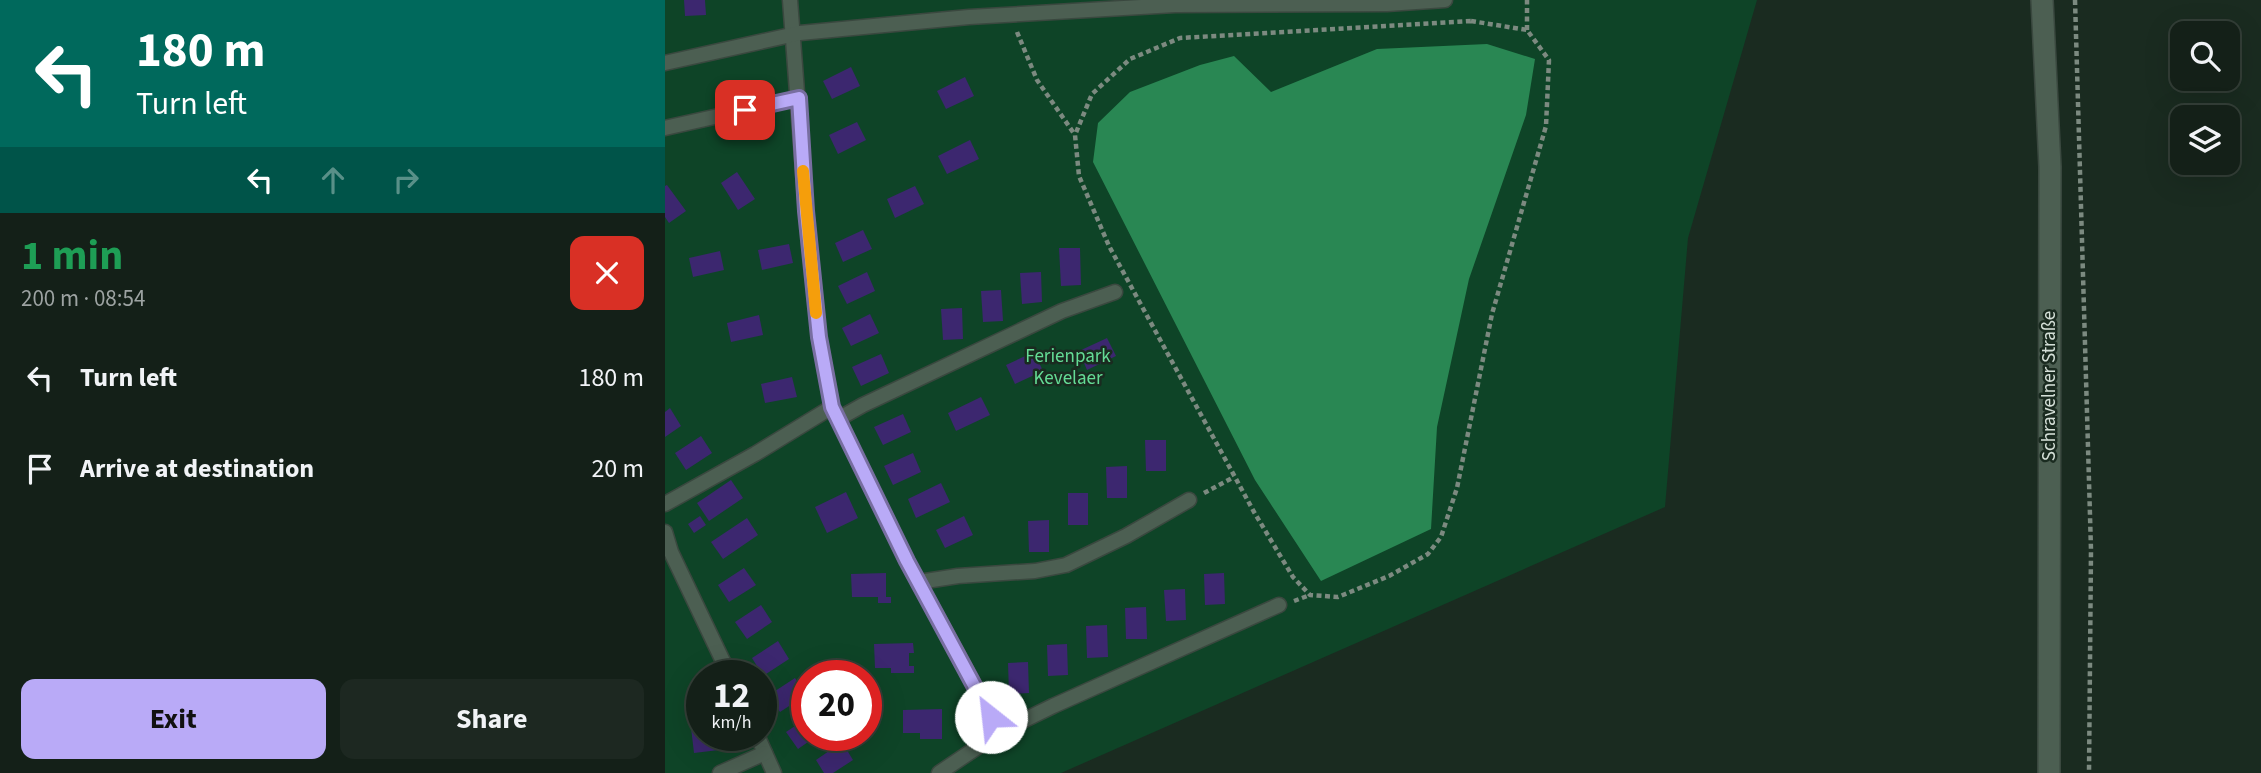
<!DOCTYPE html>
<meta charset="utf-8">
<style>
body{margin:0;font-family:"Source Sans 3",sans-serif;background:#1d2821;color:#f1f3f6;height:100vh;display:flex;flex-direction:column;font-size:26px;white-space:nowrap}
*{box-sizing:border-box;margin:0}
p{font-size:23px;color:#9da3a2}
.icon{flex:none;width:38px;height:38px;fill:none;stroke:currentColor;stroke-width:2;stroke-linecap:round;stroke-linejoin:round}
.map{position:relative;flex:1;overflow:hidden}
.drawer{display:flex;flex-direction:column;background:#142018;width:665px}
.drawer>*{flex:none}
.banner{background:#00695c;color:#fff;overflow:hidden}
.fabs{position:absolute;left:1505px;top:21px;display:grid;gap:14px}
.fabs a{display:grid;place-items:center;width:70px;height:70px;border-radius:14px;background:#142018;box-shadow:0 7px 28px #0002,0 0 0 2px #333e37;font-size:35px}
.speed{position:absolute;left:21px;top:660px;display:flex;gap:14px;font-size:35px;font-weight:700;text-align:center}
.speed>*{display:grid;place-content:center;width:91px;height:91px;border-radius:50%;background:#142018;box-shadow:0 7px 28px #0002,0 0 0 2px #333e37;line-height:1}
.speed small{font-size:18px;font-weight:400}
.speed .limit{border:10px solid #d22;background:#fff;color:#111}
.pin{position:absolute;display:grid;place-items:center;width:60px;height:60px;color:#fff;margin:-30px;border-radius:14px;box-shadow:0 4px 10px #0006}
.me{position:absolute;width:77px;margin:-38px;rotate:331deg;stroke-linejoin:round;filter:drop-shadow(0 0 5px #0008)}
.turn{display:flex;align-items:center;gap:24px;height:147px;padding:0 21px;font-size:32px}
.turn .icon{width:91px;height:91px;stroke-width:2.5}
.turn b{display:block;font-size:49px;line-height:60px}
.lanes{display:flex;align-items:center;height:66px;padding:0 21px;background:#0003;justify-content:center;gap:35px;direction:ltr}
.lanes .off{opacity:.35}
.round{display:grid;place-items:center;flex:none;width:74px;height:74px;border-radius:14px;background:#1d2821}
.summary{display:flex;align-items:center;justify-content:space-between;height:119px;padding:0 21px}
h1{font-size:42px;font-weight:700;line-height:52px;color:#1e9e55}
.cta{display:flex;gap:14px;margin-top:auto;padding:14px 21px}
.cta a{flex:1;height:80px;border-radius:14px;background:#b9aaf7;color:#111;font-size:28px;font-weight:700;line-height:80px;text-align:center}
.cta a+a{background:#1d2821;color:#f1f3f6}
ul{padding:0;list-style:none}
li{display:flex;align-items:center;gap:21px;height:91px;padding:0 21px}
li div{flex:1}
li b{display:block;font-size:26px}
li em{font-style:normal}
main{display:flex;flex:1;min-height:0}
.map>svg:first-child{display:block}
</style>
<main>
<section class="drawer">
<div class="banner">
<div class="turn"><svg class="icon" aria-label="left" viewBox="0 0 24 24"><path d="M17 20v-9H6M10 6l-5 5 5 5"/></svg><div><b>180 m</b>Turn left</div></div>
<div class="lanes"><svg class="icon" aria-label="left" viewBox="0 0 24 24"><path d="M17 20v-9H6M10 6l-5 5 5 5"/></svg><svg class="icon off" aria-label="ahead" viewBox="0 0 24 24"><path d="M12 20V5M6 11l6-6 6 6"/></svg><svg class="icon off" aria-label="right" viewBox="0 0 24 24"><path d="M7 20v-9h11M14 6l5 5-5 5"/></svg></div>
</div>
<div class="summary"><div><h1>1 min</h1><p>200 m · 08:54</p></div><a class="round" style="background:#d93025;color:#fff"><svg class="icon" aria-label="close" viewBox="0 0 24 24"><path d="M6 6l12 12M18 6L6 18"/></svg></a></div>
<ul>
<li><svg class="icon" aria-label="left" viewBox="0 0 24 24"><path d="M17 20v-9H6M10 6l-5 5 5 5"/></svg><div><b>Turn left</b></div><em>180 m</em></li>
<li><svg class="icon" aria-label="arrive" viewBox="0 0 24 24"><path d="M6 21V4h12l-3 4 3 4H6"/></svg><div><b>Arrive at destination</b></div><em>20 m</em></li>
</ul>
<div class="cta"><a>Exit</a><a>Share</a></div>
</section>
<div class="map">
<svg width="1596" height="773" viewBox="0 0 1596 773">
<rect width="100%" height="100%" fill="#1a2b20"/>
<path fill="#0e4427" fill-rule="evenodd" d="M0 0H1092L1023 238 1000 507 396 773H0ZM37 676H96V735H37ZM142 676H201V735H142Z"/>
<polygon fill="#298753" points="822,44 870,59 861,115 804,279 772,427 766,529 656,581 590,480 428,162 433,123 465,92 535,65 569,56 606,92 712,49"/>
<g fill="#3c276f">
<polygon points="19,0 40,0 41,15 20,16"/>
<polygon points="186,67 195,86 167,99 158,81"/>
<polygon points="300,77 309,96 281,109 272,91"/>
<polygon points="192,122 201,140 173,154 164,135"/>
<polygon points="305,140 314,159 282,174 273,156"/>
<polygon points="72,172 90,199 73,210 56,183"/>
<polygon points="2,185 21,211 4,223 0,217 0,186"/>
<polygon points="250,186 259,204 230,218 222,199"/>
<polygon points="198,230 207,249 178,262 170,243"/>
<polygon points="124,244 128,263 97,270 93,250"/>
<polygon points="394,248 415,248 416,285 396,286"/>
<polygon points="55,251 59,270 28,277 24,258"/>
<polygon points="202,272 210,291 182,304 173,286"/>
<polygon points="376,272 377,302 357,304 355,273"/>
<polygon points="336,290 338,321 318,322 316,291"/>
<polygon points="297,308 298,339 278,340 276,309"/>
<polygon points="205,314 214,333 186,346 177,328"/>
<polygon points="94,315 98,335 66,342 62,323"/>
<polygon points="442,338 451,356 422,370 414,351"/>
<polygon points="369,352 378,371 350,384 341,365"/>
<polygon points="216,354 224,373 196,386 187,367"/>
<polygon points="127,377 132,397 100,403 96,384"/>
<polygon points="316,397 325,415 291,431 283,413"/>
<polygon points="5,408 16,426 0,437 0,412"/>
<polygon points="238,414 246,432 218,445 209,427"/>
<polygon points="36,436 47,453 21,470 10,453"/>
<polygon points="480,440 501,440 501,471 481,471"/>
<polygon points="248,453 256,472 228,485 219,466"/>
<polygon points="462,466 462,498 442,498 441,467"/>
<polygon points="66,480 78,498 44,521 32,503"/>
<polygon points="276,483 285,502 251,518 243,499"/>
<polygon points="181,492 193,518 162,533 150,507"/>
<rect x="403" y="493" width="20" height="32"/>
<polygon points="35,516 41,525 29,533 23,524"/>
<polygon points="299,516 308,535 280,548 271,530"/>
<polygon points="82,518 93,535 58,559 46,542"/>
<polygon points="384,520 384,552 364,552 363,521"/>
<polygon points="79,568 91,585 64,602 53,585"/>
<polygon points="221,573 221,597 226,597 226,603 213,603 213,597 187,597 186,574"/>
<polygon points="559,573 560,604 540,605 539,574"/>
<polygon points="520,589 521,620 501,621 499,590"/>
<polygon points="96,605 107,622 82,639 70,622"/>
<polygon points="481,607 482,639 461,639 460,608"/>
<polygon points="442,625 443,657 422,658 421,626"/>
<polygon points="113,641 124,659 98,676 87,658"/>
<polygon points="248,643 249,653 244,653 244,666 249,666 249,673 226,673 226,668 210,668 209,644"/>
<polygon points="402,644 403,675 383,676 382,645"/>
<polygon points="363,662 364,693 344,694 343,663"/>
<polygon points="130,678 141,695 115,712 104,695"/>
<polygon points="277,709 277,739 255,739 255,733 238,733 238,710"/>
<polygon points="35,711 37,735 52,735 54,750 29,753 25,719 22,719 21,713"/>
<polygon points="142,718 142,735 153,735 133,749 121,732"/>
<polygon points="177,742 188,760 168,773 159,773 151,760"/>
</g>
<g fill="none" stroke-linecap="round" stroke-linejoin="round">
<g stroke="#3a483f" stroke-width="17">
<g id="lane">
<polyline points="125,0 141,211 154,337 167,407 242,561 335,732"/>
<polyline points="0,63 135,33 304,17 510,5 722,4 780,0"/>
<polyline points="0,128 134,98"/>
<polyline points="173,419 198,405 397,311 450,292"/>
<polyline points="0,504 90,454 167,407"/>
<polyline points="0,532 6,552 65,676"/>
<polyline points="254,582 293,576 370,571 401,565 461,536 524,500"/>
<polyline points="92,735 109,773"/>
<polyline points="55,773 100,753"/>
<polyline points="274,773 335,732 388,706 614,605"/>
</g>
</g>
<g stroke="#3a483f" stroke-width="24">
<polyline id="secondary" points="1377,0 1385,167 1384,773"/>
</g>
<g stroke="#7c8a80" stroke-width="4.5" stroke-dasharray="5 3.5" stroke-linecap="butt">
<polyline points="1410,0 1426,550 1424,773"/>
<polygon points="806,21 862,30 884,60 881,126 827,314 792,488 776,537 763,554 724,576 673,597 645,595 628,577 589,512 444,246 414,176 410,135 427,94 465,59 515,38"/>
<polyline points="862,30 862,0"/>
<polyline points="352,32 372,80 410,135"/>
<polyline points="539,493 569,477"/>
<polyline points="629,601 645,595"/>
</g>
<use href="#lane" stroke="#4c5f52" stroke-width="14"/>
<use href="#secondary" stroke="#4c5f52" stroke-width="21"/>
</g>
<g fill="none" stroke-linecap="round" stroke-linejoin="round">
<g stroke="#786ea1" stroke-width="18">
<polyline id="route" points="80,110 134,98 141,211 154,337 167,407 242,561 326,717"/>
</g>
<use href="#route" stroke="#b9aaf7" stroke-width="12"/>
<polyline stroke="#f59e0b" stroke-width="12" points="138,171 151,313"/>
</g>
<g text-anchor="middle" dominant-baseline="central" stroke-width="5" stroke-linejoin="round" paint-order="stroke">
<g font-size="19" fill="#64dc95" stroke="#1a2b20">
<text x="403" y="356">Ferienpark<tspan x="403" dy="22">Kevelaer</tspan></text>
</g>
<g font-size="19" fill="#d5e0d8" stroke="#1a2b20">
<text transform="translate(1384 386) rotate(-90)">Schravelner Straße</text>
</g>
</g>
</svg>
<div class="fabs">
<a><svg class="icon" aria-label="search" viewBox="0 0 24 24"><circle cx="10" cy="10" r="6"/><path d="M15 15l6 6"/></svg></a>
<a><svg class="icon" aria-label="layers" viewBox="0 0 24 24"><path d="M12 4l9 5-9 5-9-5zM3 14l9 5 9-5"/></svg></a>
</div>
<div class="speed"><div>12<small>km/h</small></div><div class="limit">20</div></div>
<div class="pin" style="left:80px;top:110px;background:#d93025"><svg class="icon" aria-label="arrive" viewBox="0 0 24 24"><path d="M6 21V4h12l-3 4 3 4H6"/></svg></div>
<svg class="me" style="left:326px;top:717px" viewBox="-20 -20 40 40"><circle r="19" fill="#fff"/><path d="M0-13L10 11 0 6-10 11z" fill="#b9aaf7"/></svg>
</div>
</main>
